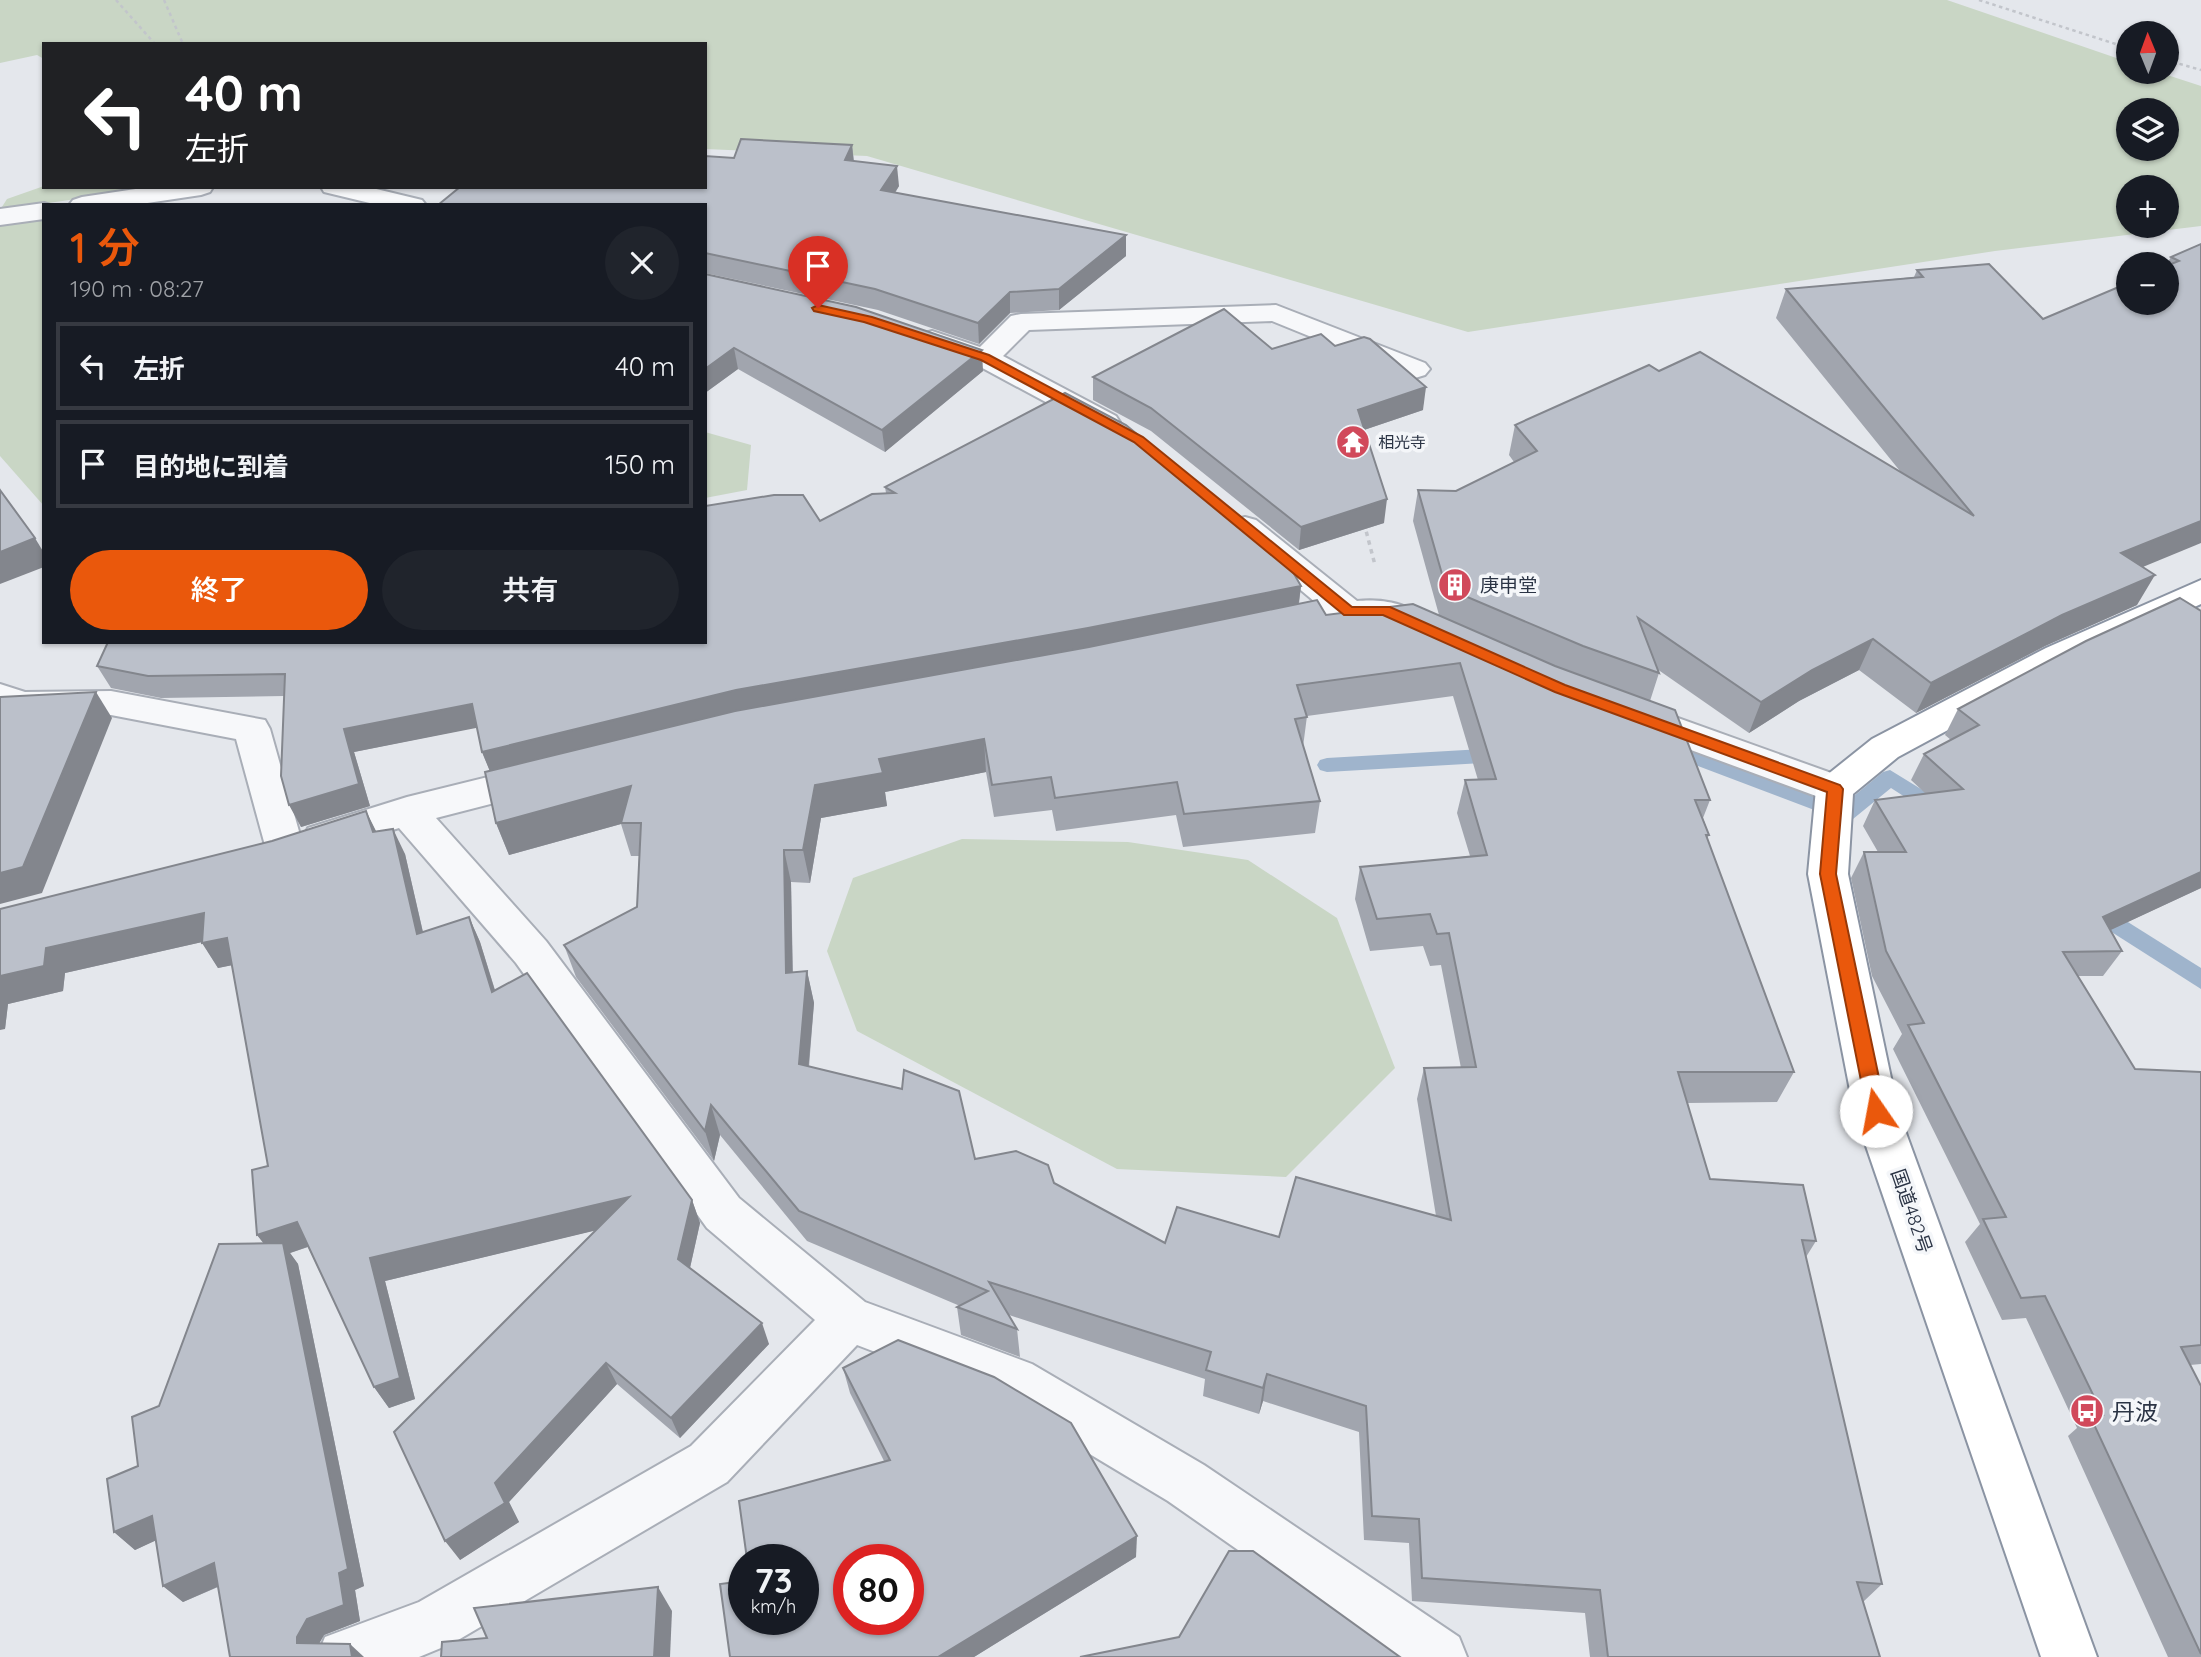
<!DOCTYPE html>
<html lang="ja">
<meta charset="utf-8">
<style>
body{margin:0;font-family:Quicksand,"Noto Sans JP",sans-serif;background:#20242c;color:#f1f3f6;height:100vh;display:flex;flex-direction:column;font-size:26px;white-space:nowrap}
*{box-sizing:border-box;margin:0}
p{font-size:23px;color:#9ea1a6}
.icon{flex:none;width:38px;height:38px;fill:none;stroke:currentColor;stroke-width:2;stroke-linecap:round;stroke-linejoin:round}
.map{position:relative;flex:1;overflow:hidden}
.side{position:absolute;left:42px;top:203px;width:665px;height:441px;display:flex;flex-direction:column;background:#171b24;border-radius:0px;box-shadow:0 2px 5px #0004}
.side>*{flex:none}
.guide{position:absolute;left:42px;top:42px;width:665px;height:147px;border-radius:0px;box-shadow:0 2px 5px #0004;background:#202124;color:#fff;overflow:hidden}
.needle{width:46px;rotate:359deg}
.tools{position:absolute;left:2116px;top:21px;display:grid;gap:14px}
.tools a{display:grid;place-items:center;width:63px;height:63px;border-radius:50%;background:#171b24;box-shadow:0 2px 5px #0004;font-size:35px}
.speed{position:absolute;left:728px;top:1544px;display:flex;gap:14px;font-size:35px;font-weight:700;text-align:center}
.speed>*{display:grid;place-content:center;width:91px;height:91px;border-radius:50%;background:#171b24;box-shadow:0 2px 5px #0004;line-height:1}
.speed small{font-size:18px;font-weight:400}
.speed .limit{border:10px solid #d22;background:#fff;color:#111}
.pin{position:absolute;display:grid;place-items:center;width:60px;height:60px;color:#fff;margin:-72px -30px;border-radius:50% 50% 50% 0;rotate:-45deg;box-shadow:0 0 7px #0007}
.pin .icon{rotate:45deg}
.me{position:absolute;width:77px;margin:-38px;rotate:348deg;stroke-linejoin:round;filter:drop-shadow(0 0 5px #0008)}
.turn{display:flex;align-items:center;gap:24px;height:147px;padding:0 28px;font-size:32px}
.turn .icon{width:91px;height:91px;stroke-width:2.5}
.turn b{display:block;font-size:49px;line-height:60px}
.round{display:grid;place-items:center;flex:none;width:74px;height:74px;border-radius:37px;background:#20242c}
.head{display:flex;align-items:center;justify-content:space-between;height:119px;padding:0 28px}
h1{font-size:42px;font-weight:600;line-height:52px;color:#ea580c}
.cta{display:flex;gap:14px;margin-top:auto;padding:14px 28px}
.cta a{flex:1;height:80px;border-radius:42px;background:#ea580c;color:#fff;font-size:28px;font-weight:600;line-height:80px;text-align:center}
.cta a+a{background:#20242c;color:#f1f3f6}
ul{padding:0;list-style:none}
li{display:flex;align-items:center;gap:21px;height:88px;margin:0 14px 10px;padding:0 14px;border:4px solid #363941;border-radius:0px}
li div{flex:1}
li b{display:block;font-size:26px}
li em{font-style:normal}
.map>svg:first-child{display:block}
</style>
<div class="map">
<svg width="2201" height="1657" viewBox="0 0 2201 1657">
<rect width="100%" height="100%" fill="#e4e7ec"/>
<g fill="#c9d6c5" fill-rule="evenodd">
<path d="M0 0H1947L2128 62V72H2158L2201 86V226L1995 251 1468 332 867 156 705 149V44H44V59L37 55 0 63ZM2128 110H2166V149H2128ZM2128 187H2166V226H2128Z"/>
<polygon points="44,186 44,187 159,187 0,210 7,199"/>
<polygon points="44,219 44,506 0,456 0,226"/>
<polygon points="705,432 751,445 747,490 705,498"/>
<polygon points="962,839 1128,842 1248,860 1337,918 1395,1068 1286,1177 1117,1169 857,1031 827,951 853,878"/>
</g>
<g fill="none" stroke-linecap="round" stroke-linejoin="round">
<g fill="#9fb4cc" fill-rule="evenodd">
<polygon points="1668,740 1843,805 1883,772 1890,770 1947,805 1950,810 1947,815 1940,818 1933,815 1891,788 1853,819 1846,822 1661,752 1658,747 1661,742"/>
<polygon points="1500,748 1507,750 1510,755 1507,760 1500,762 1327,772 1320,770 1317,765 1320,760 1327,758"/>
<polygon points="2096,902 2201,968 2201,989 2088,917 2085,911 2088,905"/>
</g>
<g stroke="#a9aeb7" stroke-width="4">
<g id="minor">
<polygon points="149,187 213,187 210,192 201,195 134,205 69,205 73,200 82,197"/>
<polygon points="321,187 368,187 422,200 426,205 378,205 324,192"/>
<polygon points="44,203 50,205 44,205 44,219 0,225 0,209"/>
<polygon points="1276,305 1425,363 1430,369 1425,375 1415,378 1405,375 1272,321 1029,330 1003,356 1116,416 1120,422 1116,428 1105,431 1094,428 975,364 922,346 918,340 922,334 932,331 980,347 1011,316 1021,314"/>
<path d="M1245 517 1256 520 1357 601C1376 599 1409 601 1420 619L1415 627C1397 632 1380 622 1361 623 1334 624 1305 640 1280 633L1275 625 1280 617 1321 607 1234 534 1229 527 1234 520Z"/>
<polygon points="0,684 25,692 111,691 265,720 270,729 304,849 299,859 285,864 271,859 266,849 236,739 111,715 22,717 0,710"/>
<polygon points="1636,703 1848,779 1854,789 1848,799 1835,803 1623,725 1618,716 1623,707"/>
<polygon points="540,764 553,768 559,778 553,788 436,818 546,941 739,1198 865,1302 1032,1364 1204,1465 1459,1637 1467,1657 1391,1657 1168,1501 998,1399 857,1345 727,1482 453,1643 419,1657 317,1657 325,1637 419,1602 691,1446 815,1320 707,1228 516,963 399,828 322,852 308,848 303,838 308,828 407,797"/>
</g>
</g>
<g stroke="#8b94a3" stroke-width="4">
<polygon id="highway" points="2201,580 2201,604 2070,664 1898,757 1853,794 1848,874 1898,1111 2097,1657 2041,1657 1854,1111 1808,874 1816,789 1822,779 1872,739 2046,648"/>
</g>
<g stroke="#c2c5cb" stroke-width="2.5" stroke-dasharray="3.5 3.5" stroke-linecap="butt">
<polyline points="116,0 155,44"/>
<polyline points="164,0 183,44"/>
<polyline points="1979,0 2128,48"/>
<polyline points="2166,60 2201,70"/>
</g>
<polyline stroke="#c2c5cb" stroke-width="3.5" stroke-dasharray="4.5 4.5" stroke-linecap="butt" points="1364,523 1375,565"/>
<use href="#minor" fill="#f7f8fa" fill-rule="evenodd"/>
<use href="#highway" fill="#fff" fill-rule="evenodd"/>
</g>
<g fill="#a1a5ae" fill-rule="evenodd">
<polygon points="852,145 854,161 899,186 895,193 1126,235 1126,256 1059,310 1010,313 979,344 878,310 705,273 705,205 734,158"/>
<path d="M2201 244 2137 605 2045 646 1916 713 1859 670 1799 701 1749 733 1657 669 1659 673 1650 701 1710 800 1703 818 1709 835 1707 839 1794 1072 1777 1102 1687 1103 1710 1179 1816 1241 1806 1257 1882 1584 1863 1602 1880 1657H1590L1585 1613 1412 1601 1409 1543 1364 1540 1359 1432 1263 1401 1259 1414 1203 1396 1205 1379 1009 1315 1017 1329 1020 1357 961 1335 957 1307 960 1306 807 1241 720 1135 714 1161 576 977 564 945 637 907 639 856H631L621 824 509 855 496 823 490 771 482 752 477 727 354 752 370 806 301 827 284 696 161 698 111 688 97 666 820 521 886 493 885 487 1301 586 1299 604 1326 615H1439L1413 521 1418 490 1456 491 1514 462 1509 455 1515 425 1659 371 1900 471 1776 318 1786 289 1914 277 1917 270 2043 319 2166 303V265L2171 257ZM1453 696 1478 780H1465L1457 813 1470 856 1360 867 1355 899 1370 951 1423 946 1430 966 1441 965 1461 1068H1424L1417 1099 1436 1216 1279 1237 1165 1243 1054 1183 975 1159 809 1067 814 1003 807 971 793 973 791 882 810 883 821 818 887 806 885 792 986 772 994 817 1052 810 1056 831 1176 815 1183 847 1315 833 1320 801 1303 747 1307 716Z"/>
<polygon points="705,274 983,371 885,452 738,369 705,393"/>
<polygon points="1335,346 1423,410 1364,430 1384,523 1299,550 1151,431 1093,400 1093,377 1272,349"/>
<polygon points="1958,709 2201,888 2110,930 2122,951 2103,976 2078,976 2135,1069 2201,1072 2201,1364 2190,1365 2201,1386 2201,1657 2168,1657 2068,1436 2077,1428 2026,1318 2002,1320 1965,1242 1980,1224 1893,1049 1902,1034 1872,976 1851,878 1864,852 1878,852 1863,826 1875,800 1926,794 1911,780 1924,754 1951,740 1945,735"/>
<polygon points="366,811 376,832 405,854 423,932 469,917 480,942 495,990 692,1200 700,1223 690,1268 769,1344 680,1438 617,1384 509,1502 519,1522 460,1560 596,1230 385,1281 415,1399 389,1408 374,1387 308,1247 290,1253 298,1264 364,1586 355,1590 360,1621 324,1635 319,1644 230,1657 218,1587 183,1602 163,1586 156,1540 135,1550 114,1532 159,1406 264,1243 257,1235 268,1166 232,965 218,968 202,942 65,973 63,991 8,1004 5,1029 0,909 272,841"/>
<polygon points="843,1368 1136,1557 974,1657 730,1657 744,1619 884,1461 850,1393"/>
</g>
<g fill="#83868d">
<polygon points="852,145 854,165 845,160"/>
<polygon points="897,166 899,186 883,211 881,190"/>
<polygon points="1126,235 1126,256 1059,310 1059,289"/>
<polygon points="1010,292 1010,313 979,344 978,323"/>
<polygon points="734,348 738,369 705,393 705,369"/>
<polygon points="982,350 983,371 885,452 882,430"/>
<polygon points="1426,387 1423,410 1355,433 1358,410"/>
<polygon points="1387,499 1384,523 1299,550 1301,527"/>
<polygon points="2201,521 2201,543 2104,583 2121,553"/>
<polygon points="35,538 44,553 44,567 0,584 0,552"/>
<polygon points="2155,575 2137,605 2045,646 1916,713 1931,683 2062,615"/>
<polygon points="1301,586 1298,608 491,774 482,752 736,690"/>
<polygon points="1873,639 1859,670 1799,701 1749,733 1761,702 1812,670"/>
<polygon points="96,692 112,718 42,893 0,904 0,873"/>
<polygon points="472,704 481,727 354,752 370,806 301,827 289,805 344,729"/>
<polygon points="984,739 986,772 885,792 887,806 821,818 810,883 803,850 815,785 879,759"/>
<polygon points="631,786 621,824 509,855 496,823"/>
<polygon points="366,811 379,837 373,832"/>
<polygon points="393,829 405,854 429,959 417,934"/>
<polygon points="784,850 791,882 793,1005 786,973"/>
<polygon points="2201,872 2201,888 2085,942 2103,917"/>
<polygon points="204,913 220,938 65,973 63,991 8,1004 5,1029 0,1030 0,976 46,948"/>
<polygon points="469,917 480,942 503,1017 492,992"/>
<polygon points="227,938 243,963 218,968 202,943"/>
<polygon points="807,971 814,1003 806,1095 799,1064"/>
<polygon points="711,1105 720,1135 714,1161 705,1131"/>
<polygon points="629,1197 639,1220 385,1281 415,1399 389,1408 374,1387 370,1258"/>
<polygon points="692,1200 700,1223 687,1281 678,1259"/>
<polygon points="297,1222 313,1245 290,1253 298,1264 364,1586 355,1590 360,1621 324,1635 314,1652 297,1643 275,1258 257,1235"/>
<polygon points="762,1323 769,1344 680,1438 671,1418"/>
<polygon points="606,1363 617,1384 509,1502 519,1522 460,1560 445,1541 495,1483"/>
<polygon points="1267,1374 1263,1401 1259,1414 1263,1388"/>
<polygon points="152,1516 172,1533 135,1550 114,1532"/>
<polygon points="1137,1536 1136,1557 974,1657 938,1657"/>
<polygon points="214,1563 233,1580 183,1602 163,1586"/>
<polygon points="658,1587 672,1611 670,1657 654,1657"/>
<polygon points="350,1644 364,1657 352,1657"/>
</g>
<g fill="#bbc0ca" stroke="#83868d" stroke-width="2" fill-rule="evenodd">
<polygon points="741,139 852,145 845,160 897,166 881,190 1126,235 1059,289 1010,292 978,323 875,289 705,253 705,205 438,205 460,187 705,187 705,156 734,158"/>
<polygon points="2201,244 2201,521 2121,553 2155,575 2062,615 1931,683 1873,639 1812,670 1761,702 1638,618 1659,673 1583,646 1446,588 1418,490 1456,491 1537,451 1515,425 1649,365 1659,371 1700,352 1974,516 1786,289 1923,277 1917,270 1989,264 2043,319 2128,283 2128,303 2166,303 2166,266 2179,261 2171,257"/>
<polygon points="705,274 856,307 982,350 882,430 734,348 705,369"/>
<polygon points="1224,309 1272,349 1321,334 1335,346 1364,337 1370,339 1426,387 1358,410 1387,499 1301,527 1151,408 1093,377"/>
<polygon points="1065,393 1126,425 1282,553 1301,586 1088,628 736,690 482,752 472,704 344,729 359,784 289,805 281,776 285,674 148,676 97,666 108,642 705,642 705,506 774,495 803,495 820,521 872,494 895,493 885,487"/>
<polygon points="0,490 35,538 0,552"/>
<polygon points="2180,598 2201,611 2201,872 2103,917 2122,951 2063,952 2135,1069 2201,1072 2201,1345 2181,1347 2201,1386 2201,1654 2090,1416 2103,1415 2045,1296 2021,1298 1983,1219 2006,1217 1908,1025 1924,1023 1886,951 1864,852 1906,852 1875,800 1963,789 1924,754 1979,725 1958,709 2086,641"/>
<path d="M1317 600 1326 615 1413 604 1555 666 1675 710 1710 800H1695L1709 835H1706L1794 1072H1678L1710 1179 1803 1185 1816 1241 1802 1240 1882 1584 1857 1582 1880 1657H1608L1600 1590 1422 1578 1419 1519 1372 1516 1366 1406 1267 1374 1263 1388 1206 1370 1211 1352 989 1282 1017 1329 957 1307 988 1291 799 1211 711 1105 705 1131 564 945 637 907 641 823H621L631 786 496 823 485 772 735 711 1089 647ZM1460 663 1496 779 1465 780 1487 855 1360 867 1377 919 1430 914 1437 934 1449 933 1476 1067 1424 1068 1451 1220 1296 1177 1279 1237 1177 1207 1165 1243 1054 1183 1048 1165 1016 1151 975 1159 959 1091 904 1070 902 1089 799 1064 807 971 786 973 784 850H803L815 785 883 773 879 759 984 739 992 785 1051 777 1055 798 1177 782 1184 814 1320 801 1295 719 1307 717 1297 685Z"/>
<polygon points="96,692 23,867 0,873 0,697"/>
<polygon points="366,811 373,832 393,829 417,934 469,917 492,992 527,973 692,1200 678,1259 762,1323 671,1418 606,1363 495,1483 505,1503 445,1541 394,1432 629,1197 370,1258 400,1378 374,1387 297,1222 257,1235 252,1170 268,1166 227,938 202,943 204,913 46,948 44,966 0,976 0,909 272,841"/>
<polygon points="283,1243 348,1569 339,1573 344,1605 307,1619 297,1637 297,1643 350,1644 352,1657 230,1657 214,1563 163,1586 152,1516 114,1532 107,1479 138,1466 132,1417 159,1406 219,1244"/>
<path d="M898 1340 994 1377 1071 1423 1137 1536 938 1657H730L720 1584 744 1581V1619H803V1559H747L739 1501 890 1460 843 1368ZM849 1559H908V1619H849Z"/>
<polygon points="1229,1551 1253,1551 1400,1657 1080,1657 1179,1637"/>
<polygon points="658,1587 654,1657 441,1657 442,1642 487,1638 474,1608"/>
</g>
<polygon fill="#ea580c" stroke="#983908" stroke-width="2" points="818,305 872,317 989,355 1143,437 1352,607 1390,607 1565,685 1840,785 1843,789 1836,874 1886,1111 1883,1116 1876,1119 1870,1116 1867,1111 1820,874 1827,792 1555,692 1383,615 1344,615 1134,442 981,360 864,322 814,311 812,308"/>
<defs>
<g id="temple-disc" transform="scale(1.75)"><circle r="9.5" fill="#d1495b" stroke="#f4f6f9"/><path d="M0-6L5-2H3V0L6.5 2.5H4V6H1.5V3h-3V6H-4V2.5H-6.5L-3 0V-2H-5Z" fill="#fff"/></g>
<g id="building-disc" transform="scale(1.75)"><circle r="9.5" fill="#d1495b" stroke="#f4f6f9"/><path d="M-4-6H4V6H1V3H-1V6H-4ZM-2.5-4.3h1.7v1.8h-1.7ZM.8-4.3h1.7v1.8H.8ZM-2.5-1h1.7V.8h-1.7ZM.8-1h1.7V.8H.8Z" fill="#fff"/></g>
<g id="bus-disc" transform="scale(1.75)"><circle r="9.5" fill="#d1495b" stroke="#f4f6f9"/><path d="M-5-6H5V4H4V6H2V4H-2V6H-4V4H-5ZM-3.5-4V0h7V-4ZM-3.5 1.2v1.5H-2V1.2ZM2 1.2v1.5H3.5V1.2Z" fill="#fff"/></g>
</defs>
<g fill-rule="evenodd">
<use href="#temple-disc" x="1353" y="442"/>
<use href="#building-disc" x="1455" y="585"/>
<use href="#bus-disc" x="2087" y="1411"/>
</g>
<g text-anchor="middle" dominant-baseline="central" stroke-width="7" stroke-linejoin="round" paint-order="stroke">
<g font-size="16" fill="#2b3445" stroke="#f4f6f9" text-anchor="start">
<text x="1378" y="442">相光寺</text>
</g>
<g font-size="19" fill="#2b3445" stroke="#f4f6f9" text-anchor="start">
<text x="1480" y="585">庚申堂</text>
</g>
<g font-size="19" fill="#2b3445" stroke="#f4f6f9">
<text transform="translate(1912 1211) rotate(71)">国道482号</text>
</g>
<g font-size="23" fill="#2b3445" stroke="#f4f6f9" text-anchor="start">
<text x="2112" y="1411">丹波</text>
</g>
</g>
</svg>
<div class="tools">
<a><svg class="needle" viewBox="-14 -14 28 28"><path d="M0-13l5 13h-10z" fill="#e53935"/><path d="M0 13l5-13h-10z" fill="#9ea1a6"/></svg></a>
<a><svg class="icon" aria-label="layers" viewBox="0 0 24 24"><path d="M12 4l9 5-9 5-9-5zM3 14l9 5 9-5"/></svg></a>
<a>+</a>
<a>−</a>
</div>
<div class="speed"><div>73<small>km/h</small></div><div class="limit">80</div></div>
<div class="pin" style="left:818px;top:308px;background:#d93025"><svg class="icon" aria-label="arrive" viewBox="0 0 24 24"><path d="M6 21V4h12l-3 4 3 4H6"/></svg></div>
<svg class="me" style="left:1876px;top:1111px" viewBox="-20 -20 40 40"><circle r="19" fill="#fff"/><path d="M0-13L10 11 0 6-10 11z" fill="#ea580c"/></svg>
<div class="guide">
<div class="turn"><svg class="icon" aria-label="left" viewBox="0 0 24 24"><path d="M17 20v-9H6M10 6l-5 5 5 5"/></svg><div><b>40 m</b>左折</div></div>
</div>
<section class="side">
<div class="head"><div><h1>1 分</h1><p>190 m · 08:27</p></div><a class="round"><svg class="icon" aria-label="close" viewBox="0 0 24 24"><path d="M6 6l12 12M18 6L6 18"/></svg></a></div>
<ul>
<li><svg class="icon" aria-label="left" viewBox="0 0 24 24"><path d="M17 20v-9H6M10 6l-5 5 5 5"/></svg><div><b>左折</b></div><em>40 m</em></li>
<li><svg class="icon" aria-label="arrive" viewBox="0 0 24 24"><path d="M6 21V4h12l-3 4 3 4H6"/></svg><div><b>目的地に到着</b></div><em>150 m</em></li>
</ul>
<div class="cta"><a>終了</a><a>共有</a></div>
</section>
</div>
